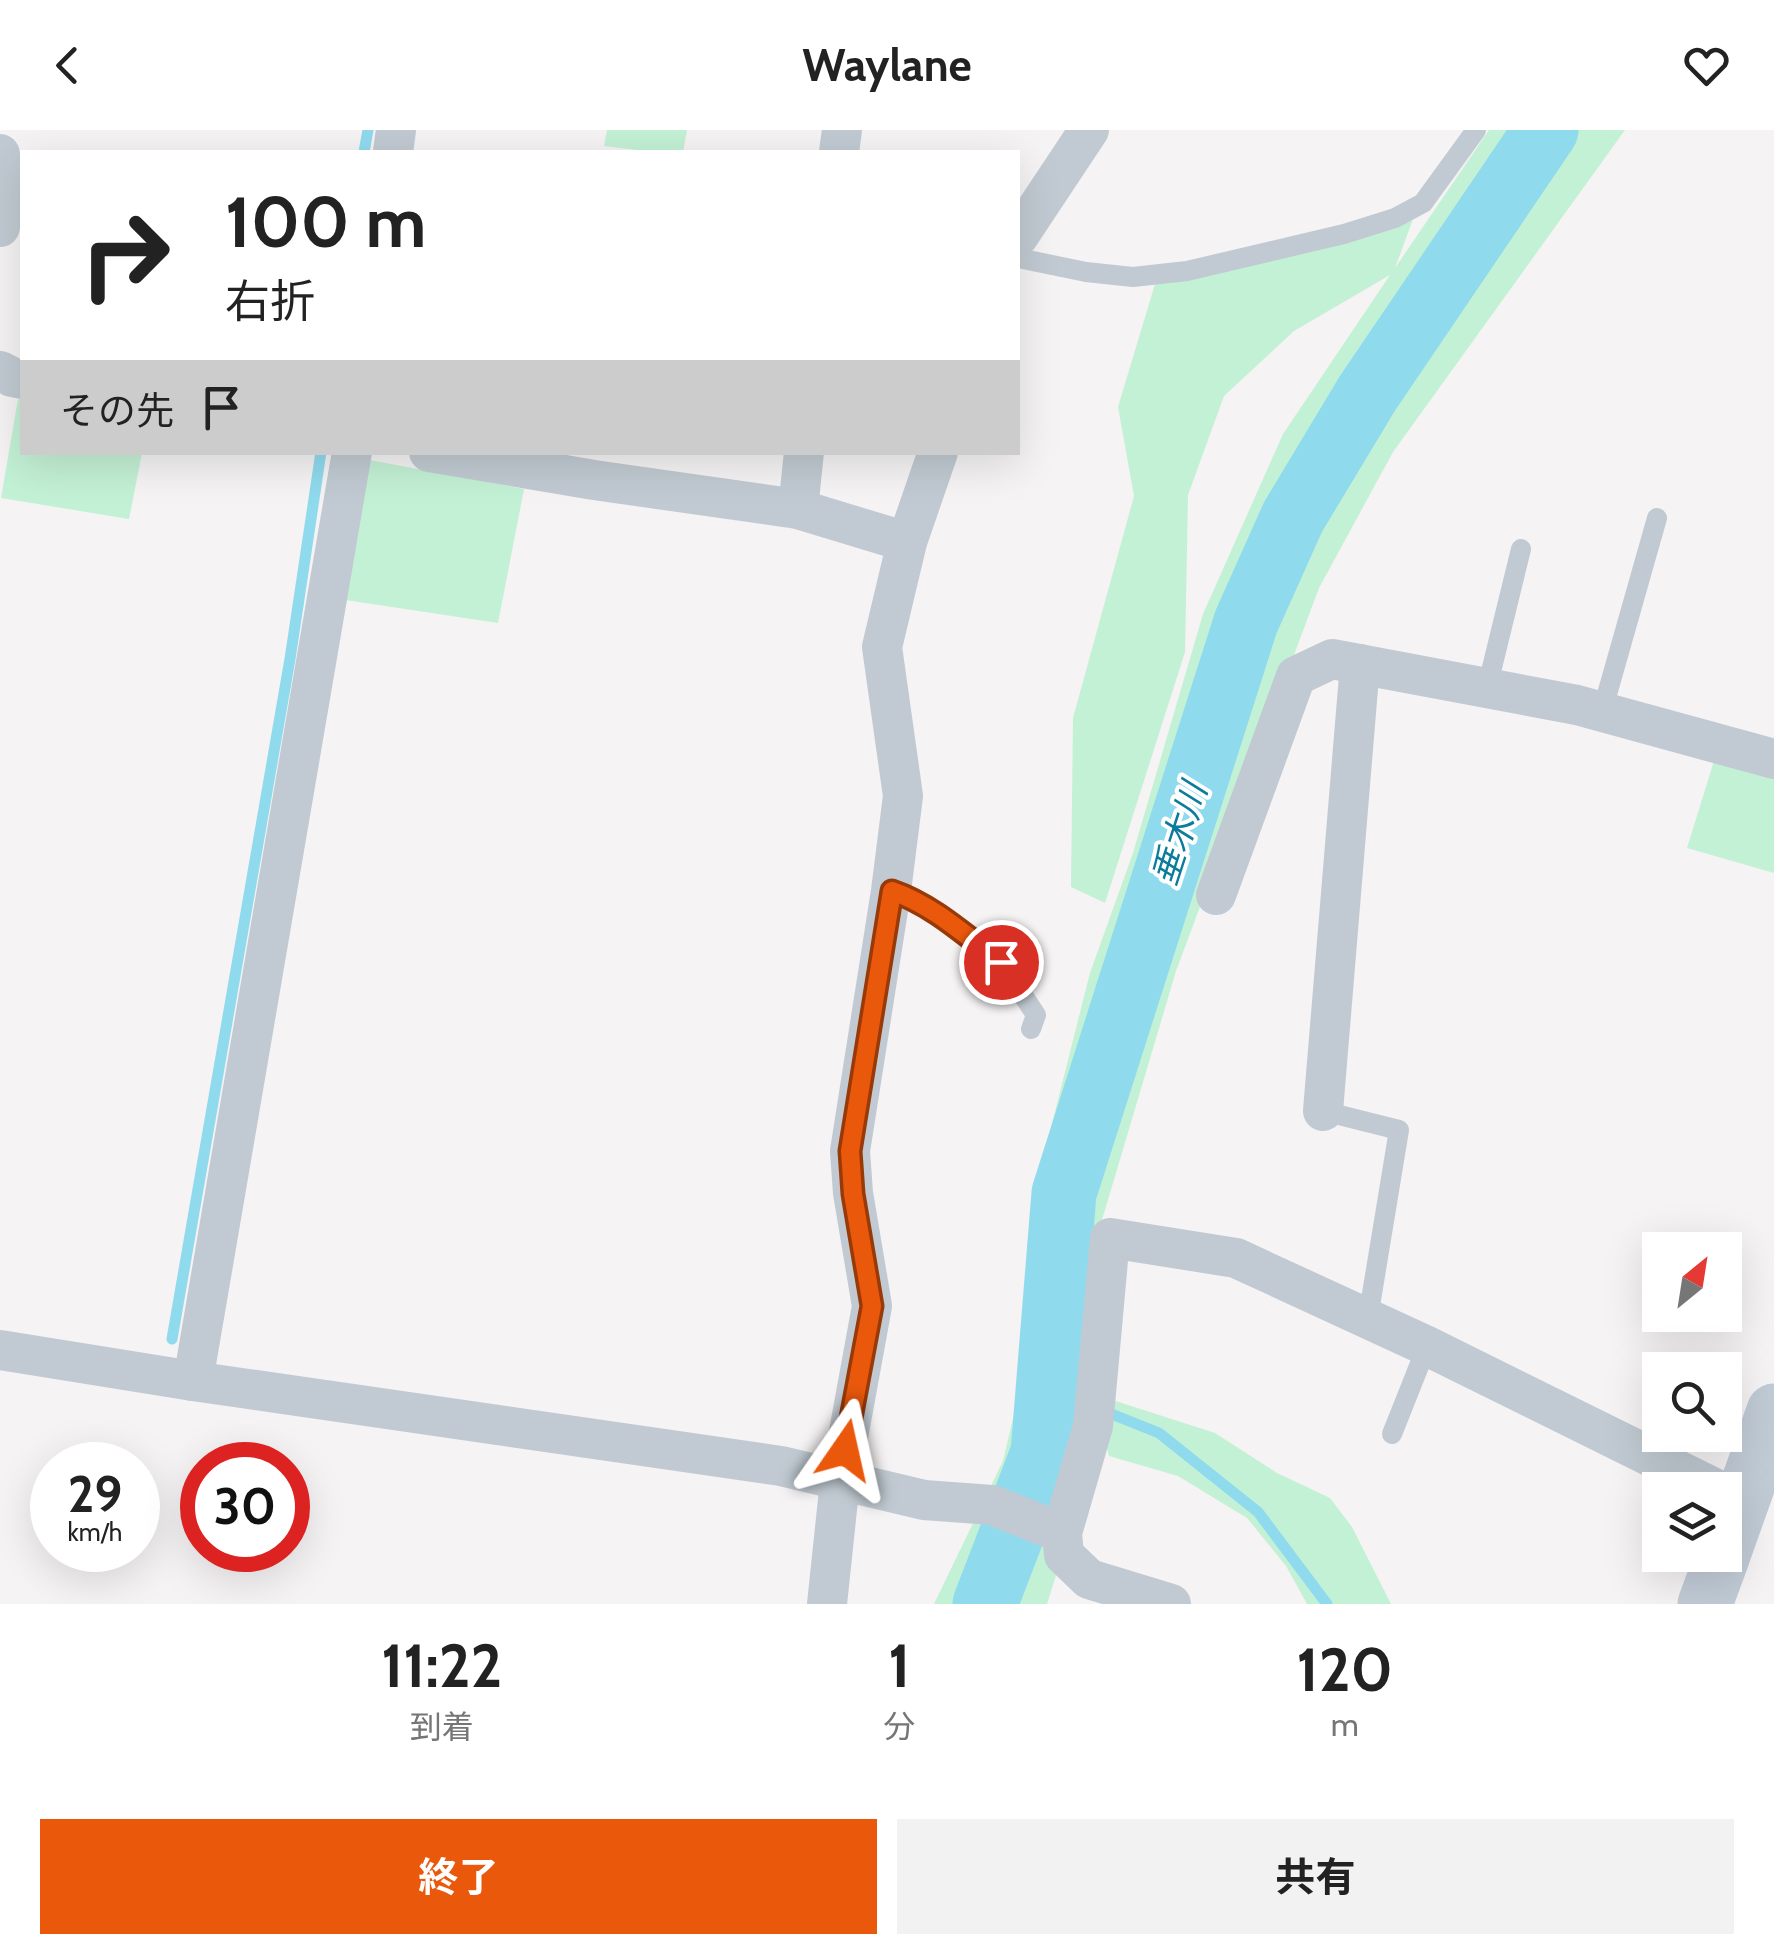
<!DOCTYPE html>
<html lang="ja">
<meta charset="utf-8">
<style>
body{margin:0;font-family:Cabin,"Noto Sans JP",sans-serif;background:#f2f2f2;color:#222;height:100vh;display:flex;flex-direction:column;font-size:38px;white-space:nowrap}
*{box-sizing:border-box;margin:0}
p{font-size:32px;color:#767676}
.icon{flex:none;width:55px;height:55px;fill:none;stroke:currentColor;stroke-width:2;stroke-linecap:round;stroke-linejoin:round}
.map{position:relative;height:1474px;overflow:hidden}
.sheet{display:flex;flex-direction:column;background:#fff;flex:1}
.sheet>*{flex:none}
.top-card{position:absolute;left:20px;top:20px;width:1000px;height:305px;border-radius:0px;box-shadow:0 10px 40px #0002;background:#fff;color:#222;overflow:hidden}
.needle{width:65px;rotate:30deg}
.buttons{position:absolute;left:1642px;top:1102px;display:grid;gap:20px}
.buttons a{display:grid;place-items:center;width:100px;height:100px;border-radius:0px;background:#fff;box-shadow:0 10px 40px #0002;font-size:50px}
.speed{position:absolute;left:30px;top:1312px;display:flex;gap:20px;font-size:50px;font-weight:700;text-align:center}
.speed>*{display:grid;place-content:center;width:130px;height:130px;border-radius:50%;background:#fff;box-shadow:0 10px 40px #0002;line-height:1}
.speed small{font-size:25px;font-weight:400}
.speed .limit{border:15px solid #d22;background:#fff;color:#111}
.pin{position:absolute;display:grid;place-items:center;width:85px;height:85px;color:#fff;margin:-42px;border:5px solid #fff;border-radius:50%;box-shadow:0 2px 10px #0007}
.me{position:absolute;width:110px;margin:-55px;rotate:11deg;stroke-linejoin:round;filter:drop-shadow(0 0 8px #0008)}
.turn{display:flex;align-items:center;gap:35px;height:210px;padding:0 40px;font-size:45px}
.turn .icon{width:130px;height:130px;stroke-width:2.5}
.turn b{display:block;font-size:70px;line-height:85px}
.then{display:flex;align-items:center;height:95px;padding:0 40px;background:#0003;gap:20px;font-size:38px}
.eta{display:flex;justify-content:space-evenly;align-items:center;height:170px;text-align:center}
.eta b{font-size:60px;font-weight:700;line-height:70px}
.cta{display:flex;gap:20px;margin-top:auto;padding:20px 40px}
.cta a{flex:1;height:115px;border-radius:0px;background:#ea580c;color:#fff;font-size:40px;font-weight:700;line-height:115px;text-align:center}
.cta a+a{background:#f2f2f2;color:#222}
header{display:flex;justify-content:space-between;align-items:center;height:130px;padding:0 40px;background:#fff;font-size:45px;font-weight:700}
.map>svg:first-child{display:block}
</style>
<header><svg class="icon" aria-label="back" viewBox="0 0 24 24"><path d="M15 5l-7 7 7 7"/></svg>Waylane<svg class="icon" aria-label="heart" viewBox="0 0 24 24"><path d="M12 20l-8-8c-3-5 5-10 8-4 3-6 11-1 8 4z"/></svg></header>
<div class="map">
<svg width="1774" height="1474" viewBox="0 0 1774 1474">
<rect width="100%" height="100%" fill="#f5f3f3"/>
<g fill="#c3f1d5">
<polygon points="607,0 687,0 683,22 655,22 604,16"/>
<polygon points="1489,0 1625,0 1393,322 1319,458 1176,841 1102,1090 1105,1172 1097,1265 1215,1303 1277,1343 1330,1368 1352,1397 1391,1474 1307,1474 1286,1436 1247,1388 1178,1346 1109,1326 1102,1300 1047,1474 934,1474 1003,1331 1023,1246 1037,1053 1090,843 1133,723 1203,484 1283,304 1390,145 1294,201 1224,266 1188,365 1185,522 1105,773 1071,757 1073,588 1134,366 1118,277 1158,144 1413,89 1395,138"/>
<polygon points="18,269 22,270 22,322 142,323 129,389 1,368"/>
<polygon points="359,328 524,359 498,493 339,469"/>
<polygon points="1714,631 1774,648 1774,743 1687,718"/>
</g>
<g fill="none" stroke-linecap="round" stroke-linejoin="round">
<g stroke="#90daee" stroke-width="11">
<polyline points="364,22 368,0"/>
<polyline points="172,1209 290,529 321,322"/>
<polyline points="1049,1260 1087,1275"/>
<polyline points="1104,1281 1159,1303 1258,1382 1327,1474"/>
</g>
<polyline stroke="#90daee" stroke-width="65" points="985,1474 1043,1323 1064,1063 1246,492 1293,387 1367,264 1546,0"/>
<g stroke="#c1cad2" stroke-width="20">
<polyline points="1018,128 1086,142 1133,147 1187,141 1344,104 1395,88 1423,73 1476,0"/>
<polyline points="1487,558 1521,419"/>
<polyline points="1602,582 1657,388"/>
<polyline points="891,761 912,768 933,780 1001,832 1036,885 1031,899"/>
<polyline points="1323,981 1399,1000 1368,1188"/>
<polyline points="1392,1304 1427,1216"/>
</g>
<g stroke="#c1cad2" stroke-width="40">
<polyline points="393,22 396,0"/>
<polyline points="839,22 842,0"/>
<polyline points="0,24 2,70 0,97"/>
<polyline points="1018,107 1089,0"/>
<polyline points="0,241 12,247 22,249"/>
<polyline points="429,322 594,350 798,379 907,412"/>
<polyline points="798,379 804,322"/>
<polyline points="1216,765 1296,546 1332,529 1577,575 1774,629"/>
<polyline points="1323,981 1360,534"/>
<polyline points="0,1220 193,1251 781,1336 924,1370 992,1375 1062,1403"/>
<polyline points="193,1251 352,322"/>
<polyline points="827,1474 840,1351 872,1176 853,1063 850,1021 891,761 903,666 882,517 907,412 938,322"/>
<polyline points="1171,1474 1089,1449 1064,1425 1062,1403 1093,1296 1110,1108 1236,1128 1427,1216 1718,1360"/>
</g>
<g stroke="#c1cbd6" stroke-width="55">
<polyline points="1725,1419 1774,1281"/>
<polyline points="1705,1474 1723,1425"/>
</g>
</g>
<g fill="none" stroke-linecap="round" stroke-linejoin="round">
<g stroke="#983908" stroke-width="25">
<path id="route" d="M845 1320 872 1176 853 1064 850 1021 892 761C933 775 966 806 1001 832"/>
</g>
<use href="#route" stroke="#ea580c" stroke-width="18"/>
</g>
<g text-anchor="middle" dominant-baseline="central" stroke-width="8" stroke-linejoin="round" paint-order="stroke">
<g font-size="35" font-style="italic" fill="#0c7c9b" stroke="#fff">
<text transform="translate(1179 704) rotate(-72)">垂木川</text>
</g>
</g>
</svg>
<div class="buttons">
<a><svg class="needle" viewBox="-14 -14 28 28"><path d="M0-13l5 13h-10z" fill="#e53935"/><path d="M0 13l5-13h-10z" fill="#767676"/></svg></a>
<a><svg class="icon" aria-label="search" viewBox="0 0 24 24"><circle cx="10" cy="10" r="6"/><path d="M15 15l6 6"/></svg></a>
<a><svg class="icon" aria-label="layers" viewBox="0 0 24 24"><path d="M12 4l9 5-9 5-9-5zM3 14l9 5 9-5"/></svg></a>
</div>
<div class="speed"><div>29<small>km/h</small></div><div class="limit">30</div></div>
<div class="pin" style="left:1001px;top:832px;background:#d93025"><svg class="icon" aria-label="arrive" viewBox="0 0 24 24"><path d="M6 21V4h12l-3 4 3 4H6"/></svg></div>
<svg class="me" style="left:845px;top:1320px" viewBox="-20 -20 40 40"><path d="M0-17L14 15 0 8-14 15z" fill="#ea580c" stroke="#fff" stroke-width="4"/></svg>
<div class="top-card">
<div class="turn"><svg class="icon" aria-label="right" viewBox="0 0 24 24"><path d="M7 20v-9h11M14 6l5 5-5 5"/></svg><div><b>100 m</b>右折</div></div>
<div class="then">その先<svg class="icon" aria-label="arrive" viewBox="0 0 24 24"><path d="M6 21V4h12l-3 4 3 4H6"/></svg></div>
</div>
</div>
<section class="sheet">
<div class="eta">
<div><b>11:22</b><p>到着</p></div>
<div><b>1</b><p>分</p></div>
<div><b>120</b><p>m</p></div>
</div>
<div class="cta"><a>終了</a><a>共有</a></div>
</section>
